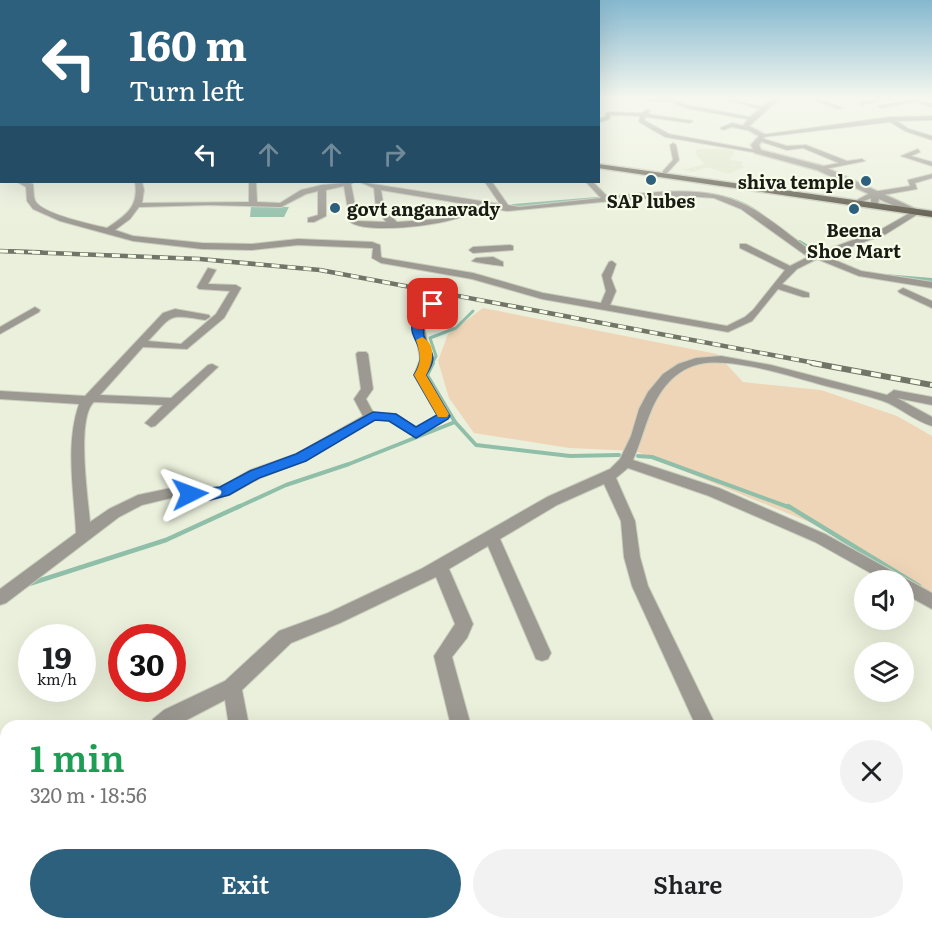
<!DOCTYPE html>
<meta charset="utf-8">
<style>
body{margin:0;font-family:Literata,serif;background:#f2f2f2;color:#202124;height:100vh;display:flex;flex-direction:column;font-size:22px;white-space:nowrap}
*{box-sizing:border-box;margin:0}
p{font-size:20px;color:#757577}
.icon{flex:none;width:33px;height:33px;fill:none;stroke:currentColor;stroke-width:2;stroke-linecap:round;stroke-linejoin:round}
.map{position:relative;flex:1;overflow:hidden}
.side{position:absolute;left:0px;top:720px;width:933px;height:210px;display:flex;flex-direction:column;background:#fff;border-radius:18px 18px 0 0;box-shadow:0 6px 24px #0002}
.side>*{flex:none}
.banner{position:absolute;left:0px;top:0px;width:600px;height:183px;box-shadow:0 6px 24px #0002;background:#2d607d;color:#fff;overflow:hidden}
.controls{position:absolute;left:854px;top:570px;display:grid;gap:12px}
.controls a{display:grid;place-items:center;width:60px;height:60px;border-radius:50%;background:#fff;box-shadow:0 6px 24px #0002;font-size:30px}
.speed{position:absolute;left:18px;top:624px;display:flex;gap:12px;font-size:30px;font-weight:700;text-align:center}
.speed>*{display:grid;place-content:center;width:78px;height:78px;border-radius:50%;background:#fff;box-shadow:0 6px 24px #0002;line-height:1}
.speed small{font-size:15px;font-weight:400}
.speed .limit{border:9px solid #d22;background:#fff;color:#111}
.pin{position:absolute;display:grid;place-items:center;width:51px;height:51px;color:#fff;margin:-26px;border-radius:12px;box-shadow:0 3px 9px #0006}
.me{position:absolute;width:66px;margin:-33px;rotate:87deg;stroke-linejoin:round;filter:drop-shadow(0 0 4px #0008)}
.turn{display:flex;align-items:center;gap:21px;height:126px;padding:0 30px;font-size:27px}
.turn .icon{width:78px;height:78px;stroke-width:2.5}
.turn b{display:block;font-size:42px;line-height:51px}
.lanes{display:flex;align-items:center;height:57px;padding:0 30px;background:#0003;justify-content:center;gap:30px;direction:ltr}
.lanes .off{opacity:.35}
.round{display:grid;place-items:center;flex:none;width:63px;height:63px;border-radius:32px;background:#f2f2f2}
.headline{display:flex;align-items:center;justify-content:space-between;height:102px;padding:0 30px}
h1{font-size:36px;font-weight:600;line-height:45px;color:#1e9e55}
.primary-button{display:flex;gap:12px;margin-top:auto;padding:12px 30px}
.primary-button a{flex:1;height:69px;border-radius:36px;background:#2d607d;color:#fff;font-size:24px;font-weight:600;line-height:69px;text-align:center}
.primary-button a+a{background:#f2f2f2;color:#202124}
.map>svg:first-child{display:block}
</style>
<div class="map">
<svg width="932" height="930" viewBox="0 0 932 930">
<rect width="100%" height="100%" fill="#ebf0dc"/>
<polygon fill="#e0e6cb" points="701,149 726,149 735,151 730,160 743,162 741,165 744,167 728,174 707,167 693,172 683,170 705,164 696,155 696,150"/>
<polygon fill="#eed5b8" points="483,308 717,354 743,382 821,390 897,416 932,436 932,594 836,533 635,451 569,448 474,433 449,398 438,361 448,334"/>
<polygon fill="#90bfa9" points="251,206 289,207 284,217 250,217"/>
<g fill="none" stroke-linecap="round" stroke-linejoin="round">
<polyline stroke="#90bfa9" stroke-width="3" points="432,364 436,356 430,338 456,328 473,311"/>
<g stroke="#90bfa9" stroke-width="4">
<polyline points="433,363 427,375 455,422 476,445 570,456 619,455"/>
<polyline points="638,456 652,457 791,508"/>
<polyline points="236,508 286,485 349,464 455,422"/>
</g>
<g stroke="#90bfa9" stroke-width="4.5">
<polyline points="788,506 919,586"/>
<polyline points="29,584 166,540 240,506"/>
</g>
<g fill="#90bfa9" fill-rule="evenodd">
<rect x="0" y="140" width="2" height="4"/>
<polygon points="357,182 367,182 387,187 384,189"/>
<path d="M688 191C716 192 746 198 767 218L760 220C735 200 716 198 686 194V192Z"/>
<polygon points="632,194 635,196 634,197 513,208 510,206 513,204"/>
<polygon points="794,240 800,240 821,253 814,255 794,244"/>
<polygon points="885,274 932,278 932,282 888,278 885,278"/>
</g>
<g stroke="#c9cebc" stroke-width="2">
<g id="minor">
<polygon points="605,98 673,98 687,105 755,118 752,120 686,108 672,102"/>
<polygon points="718,98 726,98 767,108 764,110"/>
<polygon points="808,98 815,98 843,108 838,109"/>
<polygon points="883,98 893,98 861,105 858,103"/>
<polygon points="905,98 932,103 932,107 914,102 881,108 878,106 907,100"/>
<polygon points="647,109 650,111 648,114 693,121 690,123 646,117 644,120 669,134 761,151 758,153 665,137 639,122 640,116 611,115 609,119 598,123 598,119 605,117 607,112 642,113"/>
<polygon points="932,116 932,120 897,121 909,129 932,136 932,140 905,131 890,122 763,137 760,135 890,117"/>
<polygon points="732,123 748,127 749,128 746,130 732,127 723,130 720,128"/>
<polygon points="758,137 787,146 806,145 847,161 862,159 865,161 820,170 818,167 839,163 803,148 787,150 756,140"/>
<polygon points="673,143 676,145 679,160 667,173 663,173 663,171 673,160 670,145"/>
<rect x="0" y="146" width="2" height="4"/>
<polygon points="918,149 920,152 911,156 932,162 932,166 901,156"/>
<rect x="0" y="159" width="2" height="4"/>
<polygon points="932,174 932,178 915,183 917,189 877,196 861,202 857,200 872,192 910,186 908,180"/>
<path d="M17 182H26L33 184C34 190 33 198 36 202 44 214 93 225 107 228 126 215 139 207 135 182H142L144 190 142 203 249 202V182H256L257 202 280 203 301 190 322 185 354 182 351 184 358 221 386 222 376 209 374 188 360 182 500 204 485 182H492L508 205 519 207 601 198 586 182H593L608 197C653 192 705 184 746 205 771 218 793 238 815 254L880 230 915 210 919 212 918 214 886 234 825 256 861 271 932 282V288L859 276 817 259 797 269 782 284 809 293V297H803L778 289 752 321 728 332 542 299 472 279 381 263 372 258 373 248H371L298 245 252 250 202 249 133 241 60 221 33 209 27 201 26 187ZM344 186 350 222C367 235 452 225 470 213L466 211 439 219 397 222 384 209 381 190 507 211 622 200 686 196 714 198 741 209 808 257 790 266 746 244H740V248L785 270 753 310 745 317 727 326 610 305 616 291 611 278 616 264 612 261 609 262 602 275 606 291 601 303 543 293 473 273 383 258 381 257 380 245 372 242 298 239 252 244 202 243 133 236 115 230 130 219 139 207 209 205 281 207 306 194 318 191V215L308 218V222H314L326 216V190Z"/>
<polygon points="510,245 513,246 513,250 473,253 469,250 473,247"/>
<path d="M493 257 503 262V266C500 266 474 262 472 261L476 258Z"/>
<path d="M208 268 216 270 208 284 236 285 241 288 224 318 187 349 143 347 100 395 171 398 208 365 212 364 218 367 155 426 151 427 145 423 163 405 94 402C76 418 88 499 90 522L109 509 138 495 171 488 210 490 220 487 250 470 296 454 363 416 354 399 361 389 356 354 358 352H366L368 354 373 389 366 399 373 412 396 414 416 427 437 415 414 375 420 359 413 320 430 302 433 301 438 304 423 321 431 359 426 375 450 416 416 437 389 421 375 420 306 460 260 478 229 495 210 500 171 498 142 505 119 517 6 603 0 605V589L76 533C74 490 65 445 79 404L0 399V391L85 396 163 313 175 309 209 315 210 317 205 320C167 314 174 314 148 341L181 344 216 314 230 291 199 289 197 287Z"/>
<polygon points="903,288 932,301 932,308 900,293 898,291"/>
<polygon points="35,307 40,310 39,312 0,334 0,327"/>
<path d="M721 356 771 365 887 395 894 390 932 397V405L897 398 932 417V426C914 421 900 407 883 401 865 395 845 391 826 386 793 377 733 357 700 364 689 366 677 373 669 382 649 403 645 433 633 460L719 488 825 534 932 593V609L903 593V580H883L815 542 709 496 628 468 616 478 635 521 640 557 648 586 716 726H696L632 586 624 557 621 521 604 484 557 505 500 539 551 653 548 659 542 661 536 659 488 546 449 569 473 624 467 638 452 657 471 726H451L434 656 455 624 436 577 340 623 291 643 242 690 249 726H229L225 700 175 726H150L153 719 164 710 225 681 279 631 328 613 421 569 547 497 610 469 620 459 631 436 639 409 648 392 663 374 678 364 696 358Z"/>
<polygon points="273,924 297,924 298,930 274,930"/>
<polygon points="537,924 561,924 564,930 540,930"/>
<polygon points="788,924 812,924 814,930 790,930"/>
</g>
</g>
<g stroke="#c9cebc" stroke-width="3">
<polygon id="tertiary" points="774,98 780,98 749,126 766,135 759,145 761,150 823,166 918,210 918,214 912,214 879,199 877,208 871,208 871,195 817,170 755,153 751,145 759,136 742,127 750,117"/>
</g>
<g stroke="#c9cebc" stroke-width="3">
<g id="primary">
<rect x="0" y="98" width="2" height="4"/>
<polygon points="598,164 932,211 932,217 598,168"/>
</g>
</g>
<use href="#minor" fill="#9c9992" fill-rule="evenodd"/>
<use href="#tertiary" fill="#9c9992" fill-rule="evenodd"/>
<use href="#primary" fill="#5a5648" fill-rule="evenodd"/>
<g stroke="#717568" stroke-width="4">
<polyline id="rail-far2" points="0,251 41,252"/>
</g>
<g stroke="#717568" stroke-width="4.5">
<polyline id="rail-far1" points="0,251 200,259 320,270 820,364"/>
</g>
<g stroke="#717568" stroke-width="6">
<polyline id="rail" points="812,363 932,385"/>
</g>
<use href="#rail-far2" stroke="#f8fdea" stroke-width="2" stroke-dasharray="7" stroke-linecap="butt"/>
<use href="#rail-far1" stroke="#f8fdea" stroke-width="3" stroke-dasharray="8" stroke-linecap="butt"/>
<use href="#rail" stroke="#f8fdea" stroke-width="4" stroke-dasharray="10" stroke-linecap="butt"/>
</g>
<linearGradient id="sky" x2="0" y2="1"><stop stop-color="#85b8cf"/><stop offset="0.43" stop-color="#f6f8ef"/><stop offset="1" stop-color="#f6f8ef" stop-opacity="0"/></linearGradient>
<rect width="932" height="228" fill="url(#sky)"/>
<path fill="#1a73e8" stroke="#114b97" stroke-width="1.5" d="M429 302 438 304 424 321C424 325 423 332 424 336 431 355 439 354 426 375L450 416 448 419 416 438 389 421 375 420 306 461 259 478 229 495 210 500 185 498 183 494 185 490 220 487 250 471 296 454 373 412 396 414 416 427 437 415 414 375C432 346 406 341 413 320 416 314 425 307 429 302Z"/>
<path fill="#f59e0b" d="M422 337C437 344 433 363 426 375L449 414 447 417H438L414 375C422 362 421 355 416 340Z"/>
<g fill="#2d607d" stroke="#f8fdea" stroke-width="2">
<circle cx="651" cy="180" r="6"/>
<circle cx="866" cy="181" r="6"/>
<circle cx="335" cy="208" r="6"/>
<circle cx="854" cy="209" r="6"/>
</g>
<g text-anchor="middle" dominant-baseline="central" stroke-width="4.5" stroke-linejoin="round" paint-order="stroke">
<g font-size="18" font-weight="bold" fill="#191b14" stroke="#f8fdea">
<text x="854" y="181" text-anchor="end">shiva temple</text>
<text x="651" y="200">SAP lubes</text>
<text x="347" y="208" text-anchor="start">govt anganavady</text>
<text x="854" y="229">Beena<tspan x="854" dy="21">Shoe Mart</tspan></text>
</g>
</g>
</svg>
<div class="controls">
<a><svg class="icon" aria-label="sound" viewBox="0 0 24 24"><path d="M4 9h4l5-4v14l-5-4H4zM17 9q2 3 0 6"/></svg></a>
<a><svg class="icon" aria-label="layers" viewBox="0 0 24 24"><path d="M12 4l9 5-9 5-9-5zM3 14l9 5 9-5"/></svg></a>
</div>
<div class="speed"><div>19<small>km/h</small></div><div class="limit">30</div></div>
<div class="pin" style="left:433px;top:304px;background:#d93025"><svg class="icon" aria-label="arrive" viewBox="0 0 24 24"><path d="M6 21V4h12l-3 4 3 4H6"/></svg></div>
<svg class="me" style="left:190px;top:494px" viewBox="-20 -20 40 40"><path d="M0-17L14 15 0 8-14 15z" fill="#1a73e8" stroke="#fff" stroke-width="4"/></svg>
<div class="banner">
<div class="turn"><svg class="icon" aria-label="left" viewBox="0 0 24 24"><path d="M17 20v-9H6M10 6l-5 5 5 5"/></svg><div><b>160 m</b>Turn left</div></div>
<div class="lanes"><svg class="icon" aria-label="left" viewBox="0 0 24 24"><path d="M17 20v-9H6M10 6l-5 5 5 5"/></svg><svg class="icon off" aria-label="ahead" viewBox="0 0 24 24"><path d="M12 20V5M6 11l6-6 6 6"/></svg><svg class="icon off" aria-label="ahead" viewBox="0 0 24 24"><path d="M12 20V5M6 11l6-6 6 6"/></svg><svg class="icon off" aria-label="right" viewBox="0 0 24 24"><path d="M7 20v-9h11M14 6l5 5-5 5"/></svg></div>
</div>
<section class="side">
<div class="headline"><div><h1>1 min</h1><p>320 m · 18:56</p></div><a class="round"><svg class="icon" aria-label="close" viewBox="0 0 24 24"><path d="M6 6l12 12M18 6L6 18"/></svg></a></div>
<div class="primary-button"><a>Exit</a><a>Share</a></div>
</section>
</div>
